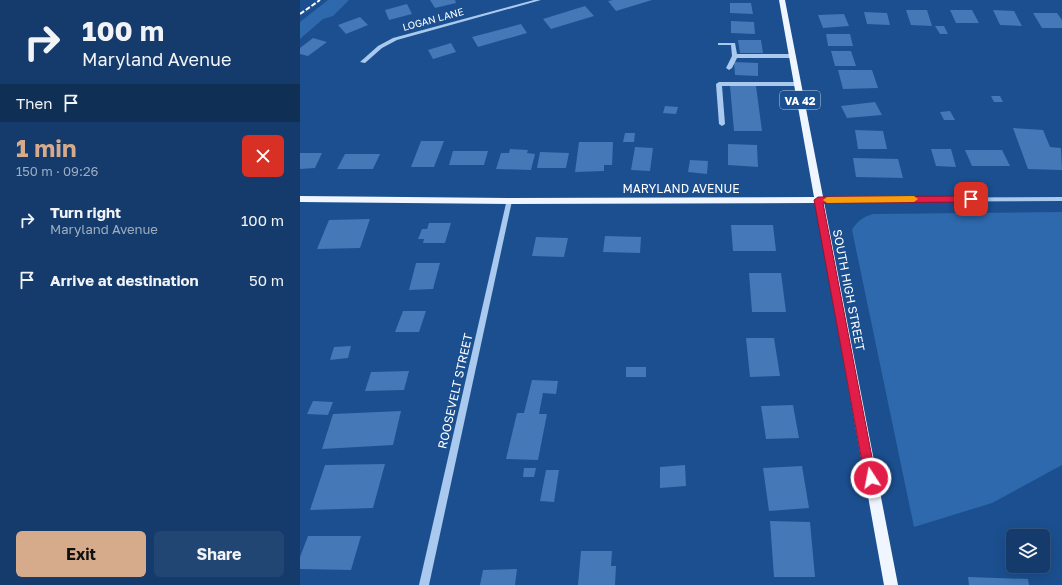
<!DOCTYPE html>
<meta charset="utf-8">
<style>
body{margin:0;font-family:"Golos Text",sans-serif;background:#214673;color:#f1f3f6;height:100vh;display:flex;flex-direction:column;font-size:15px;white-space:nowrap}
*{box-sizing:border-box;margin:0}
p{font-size:13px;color:#9dadc1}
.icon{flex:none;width:22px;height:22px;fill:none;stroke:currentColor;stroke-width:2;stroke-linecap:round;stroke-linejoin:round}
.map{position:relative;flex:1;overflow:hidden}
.drawer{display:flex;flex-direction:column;background:#143b6b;width:300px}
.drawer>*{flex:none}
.banner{background:#143b6b;color:#f1f3f6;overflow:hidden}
.buttons{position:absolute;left:706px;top:529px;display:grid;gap:8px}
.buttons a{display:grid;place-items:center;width:44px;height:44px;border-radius:6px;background:#143b6b;box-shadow:0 4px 16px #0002,0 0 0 1px #33557e;font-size:20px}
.pin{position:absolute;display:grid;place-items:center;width:34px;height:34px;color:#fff;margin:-17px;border-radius:8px;box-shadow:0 2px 6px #0006}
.me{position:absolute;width:44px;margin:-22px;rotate:349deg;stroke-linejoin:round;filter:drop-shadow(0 0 3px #0008)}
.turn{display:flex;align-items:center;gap:14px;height:84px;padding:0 16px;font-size:18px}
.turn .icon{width:52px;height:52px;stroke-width:2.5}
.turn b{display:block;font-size:28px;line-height:34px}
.then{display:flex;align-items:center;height:38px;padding:0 16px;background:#0003;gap:8px;font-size:15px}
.round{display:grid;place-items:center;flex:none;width:42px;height:42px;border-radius:6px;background:#214673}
.headline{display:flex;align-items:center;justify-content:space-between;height:68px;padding:0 16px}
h1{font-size:24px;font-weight:700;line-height:30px;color:#d6ab8b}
.primary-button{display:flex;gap:8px;margin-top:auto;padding:8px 16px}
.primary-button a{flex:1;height:46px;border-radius:6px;background:#d6ab8b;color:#111;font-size:16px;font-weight:700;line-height:46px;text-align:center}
.primary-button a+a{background:#214673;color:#f1f3f6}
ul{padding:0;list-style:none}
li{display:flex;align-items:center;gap:12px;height:60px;padding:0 16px}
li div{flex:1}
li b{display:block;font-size:15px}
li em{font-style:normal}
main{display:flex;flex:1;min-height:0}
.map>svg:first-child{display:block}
</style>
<main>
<section class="drawer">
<div class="banner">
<div class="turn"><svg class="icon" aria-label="right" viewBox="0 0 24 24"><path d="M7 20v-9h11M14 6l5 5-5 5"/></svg><div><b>100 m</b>Maryland Avenue</div></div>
<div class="then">Then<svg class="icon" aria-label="arrive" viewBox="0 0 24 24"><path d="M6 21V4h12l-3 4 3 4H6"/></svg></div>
</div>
<div class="headline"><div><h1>1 min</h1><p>150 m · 09:26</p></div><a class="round" style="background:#d93025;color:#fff"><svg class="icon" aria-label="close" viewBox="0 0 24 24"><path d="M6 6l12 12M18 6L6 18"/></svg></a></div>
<ul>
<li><svg class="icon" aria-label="right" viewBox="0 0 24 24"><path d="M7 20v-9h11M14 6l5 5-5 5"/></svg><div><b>Turn right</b><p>Maryland Avenue</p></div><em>100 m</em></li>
<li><svg class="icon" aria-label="arrive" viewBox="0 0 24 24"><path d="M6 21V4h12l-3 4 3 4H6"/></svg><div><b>Arrive at destination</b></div><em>50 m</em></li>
</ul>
<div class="primary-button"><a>Exit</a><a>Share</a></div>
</section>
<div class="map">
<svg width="762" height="585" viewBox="0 0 762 585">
<rect width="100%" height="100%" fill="#1b4f8f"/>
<g fill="#2e69ad">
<polygon points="28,0 49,0 33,16 23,19 0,39 0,22"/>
<path d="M762 212V465L692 503 614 527 552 230C557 221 563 217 573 214Z"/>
</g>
<g fill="#4478b7">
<polygon points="130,0 155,0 156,3 135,8"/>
<polygon points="313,0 352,0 316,11 308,1"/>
<polygon points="430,3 451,3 453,14 430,13"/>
<polygon points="107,4 112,14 89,20 85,10"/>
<polygon points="285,6 294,16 251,29 243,19"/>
<polygon points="606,10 627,10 632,26 611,25"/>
<polygon points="650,10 672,10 679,23 656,23"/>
<polygon points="693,10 714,11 722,26 700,25"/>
<polygon points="564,12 587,13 590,25 567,24"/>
<polygon points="733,13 757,13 762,20 762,28 742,28"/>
<polygon points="544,14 549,26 523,28 518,15"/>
<polygon points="60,17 68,25 46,34 38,25"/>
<polygon points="431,21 454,22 455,34 431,33"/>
<polygon points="221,24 227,33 178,47 172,37"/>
<polygon points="635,26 644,26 648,34 640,34"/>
<polygon points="526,34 550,34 553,46 528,46"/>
<polygon points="13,38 27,42 8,56 0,54 0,48"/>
<polygon points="438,40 461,40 463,53 440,53"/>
<polygon points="151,43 156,52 133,59 128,50"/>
<polygon points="531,51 551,51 556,66 535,66"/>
<polygon points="434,62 458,63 458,76 435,75"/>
<polygon points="538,70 572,70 578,88 543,89"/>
<polygon points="430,86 456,86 462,131 434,131"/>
<polygon points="691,96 700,96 703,102 694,102"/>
<polygon points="575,102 582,115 547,118 541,106"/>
<polygon points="365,106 378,107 376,114 363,113"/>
<polygon points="650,111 655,120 644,120 640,112"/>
<polygon points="713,128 743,130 750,147 761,148 762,170 728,169"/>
<polygon points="555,130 583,131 587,149 558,149"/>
<polygon points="325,133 335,133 334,142 323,142"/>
<polygon points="121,141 144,141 134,167 111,167"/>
<polygon points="279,142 313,142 312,165 304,165 304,171 275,172"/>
<polygon points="428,144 457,145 458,167 428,165"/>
<polygon points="335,147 353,148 350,171 331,170"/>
<polygon points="210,149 228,150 227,153 235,154 231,170 196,169 201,153 209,153"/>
<polygon points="631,149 651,149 656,167 636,166"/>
<polygon points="665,150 702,150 710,166 672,166"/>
<polygon points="153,151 188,151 184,165 149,165"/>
<polygon points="240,152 269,153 266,168 237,168"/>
<polygon points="0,153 22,153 15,168 0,169"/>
<polygon points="45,154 80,154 73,169 37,169"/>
<polygon points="553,158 598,159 603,178 556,177"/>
<polygon points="390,160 408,161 407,174 388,172"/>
<polygon points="70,219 60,248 17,249 29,220"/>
<polygon points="129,223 151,223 145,243 123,243 124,239 118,239 122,229 127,229"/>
<polygon points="431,225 473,225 476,251 433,251"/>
<polygon points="305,236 341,237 340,253 303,252"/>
<polygon points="236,237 268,238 264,257 232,256"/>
<polygon points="116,263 140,263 133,289 109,290"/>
<polygon points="449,273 481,273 486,312 452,312"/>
<polygon points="103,311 126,311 119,332 95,332"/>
<polygon points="446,338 474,338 480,376 450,377"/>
<polygon points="51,346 48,358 30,360 34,347"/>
<rect x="326" y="367" width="20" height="10"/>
<polygon points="109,371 104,390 65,391 71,372"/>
<polygon points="232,380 258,381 256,394 243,393 239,414 247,414 238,460 206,459 217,413 224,413"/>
<polygon points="13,401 33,402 28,415 7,414"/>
<polygon points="493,405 499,438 466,439 461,406"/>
<polygon points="101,411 93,445 22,449 33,414"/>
<polygon points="85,464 73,508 10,510 25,465"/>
<polygon points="385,465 386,486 360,488 360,467"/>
<polygon points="502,466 509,508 469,511 463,468"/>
<polygon points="224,468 236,468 234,477 223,477"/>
<polygon points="246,470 259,470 254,502 240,501"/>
<polygon points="470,521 510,522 515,577 474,577"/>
<polygon points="8,536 61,536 51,570 0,569 0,557"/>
<polygon points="281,551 312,551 311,566 316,566 315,585 278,585"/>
<polygon points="217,569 215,585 180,585 183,570"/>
<polygon points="668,577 728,579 729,585 669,585"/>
</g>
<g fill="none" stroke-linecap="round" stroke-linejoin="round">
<g fill="#a9c9ee" fill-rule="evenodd">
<polygon points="234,0 241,0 97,40 82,48 65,63 60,62 78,46 93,38"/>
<polygon points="418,43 435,43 437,54 492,54 495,56 492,58 437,58 432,68 429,70 426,68 432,56 431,45 418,45"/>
<polygon points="419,82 497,82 500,84 497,86 422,86 425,124 422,126 419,124 416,84"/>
<polygon points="762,197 762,201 518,202 515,200 518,198"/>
<polygon points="207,199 211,199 212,201 129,585 119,585"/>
</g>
<polygon fill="#f0f6ff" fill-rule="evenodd" points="479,0 485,0 598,585 584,585 515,203 209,204 0,202 0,196 209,198 514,197"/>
<polyline stroke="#fff" stroke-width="2" stroke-dasharray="5 2" stroke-linecap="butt" points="0,14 20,0"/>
</g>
<polygon fill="#e11d48" stroke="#92132f" points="671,196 675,199 671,202 523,203 576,478 575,482 571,484 567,482 565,478 514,200 518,197"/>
<polygon fill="#f59e0b" points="614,196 618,199 614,202 527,203 523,200 527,197"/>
<g text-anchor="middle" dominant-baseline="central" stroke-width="3" stroke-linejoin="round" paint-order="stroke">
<g font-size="10" fill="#fff" stroke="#1b4f8f">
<text transform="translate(133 19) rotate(-15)">LOGAN LANE</text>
</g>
<rect fill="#1b4f8f" stroke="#bbcadd" stroke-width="1" x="480" y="91" width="40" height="18" rx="3"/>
<g font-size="11" font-weight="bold" fill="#fff">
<text x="500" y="100">VA 42</text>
</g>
<g font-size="12" fill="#fff" stroke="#1b4f8f">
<text x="381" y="188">MARYLAND AVENUE</text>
<text transform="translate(549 290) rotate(79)">SOUTH HIGH STREET</text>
<text transform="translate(155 391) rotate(-77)">ROOSEVELT STREET</text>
</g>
</g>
</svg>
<div class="buttons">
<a><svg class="icon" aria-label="layers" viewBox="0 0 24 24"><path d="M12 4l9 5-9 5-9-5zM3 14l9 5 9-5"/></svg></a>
</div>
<div class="pin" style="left:671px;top:199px;background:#d93025"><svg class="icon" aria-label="arrive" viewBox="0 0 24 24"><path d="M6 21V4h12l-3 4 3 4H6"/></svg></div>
<svg class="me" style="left:571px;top:478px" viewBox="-20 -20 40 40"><circle r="17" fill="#e11d48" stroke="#fff" stroke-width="3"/><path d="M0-11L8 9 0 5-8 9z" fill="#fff"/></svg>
</div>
</main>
